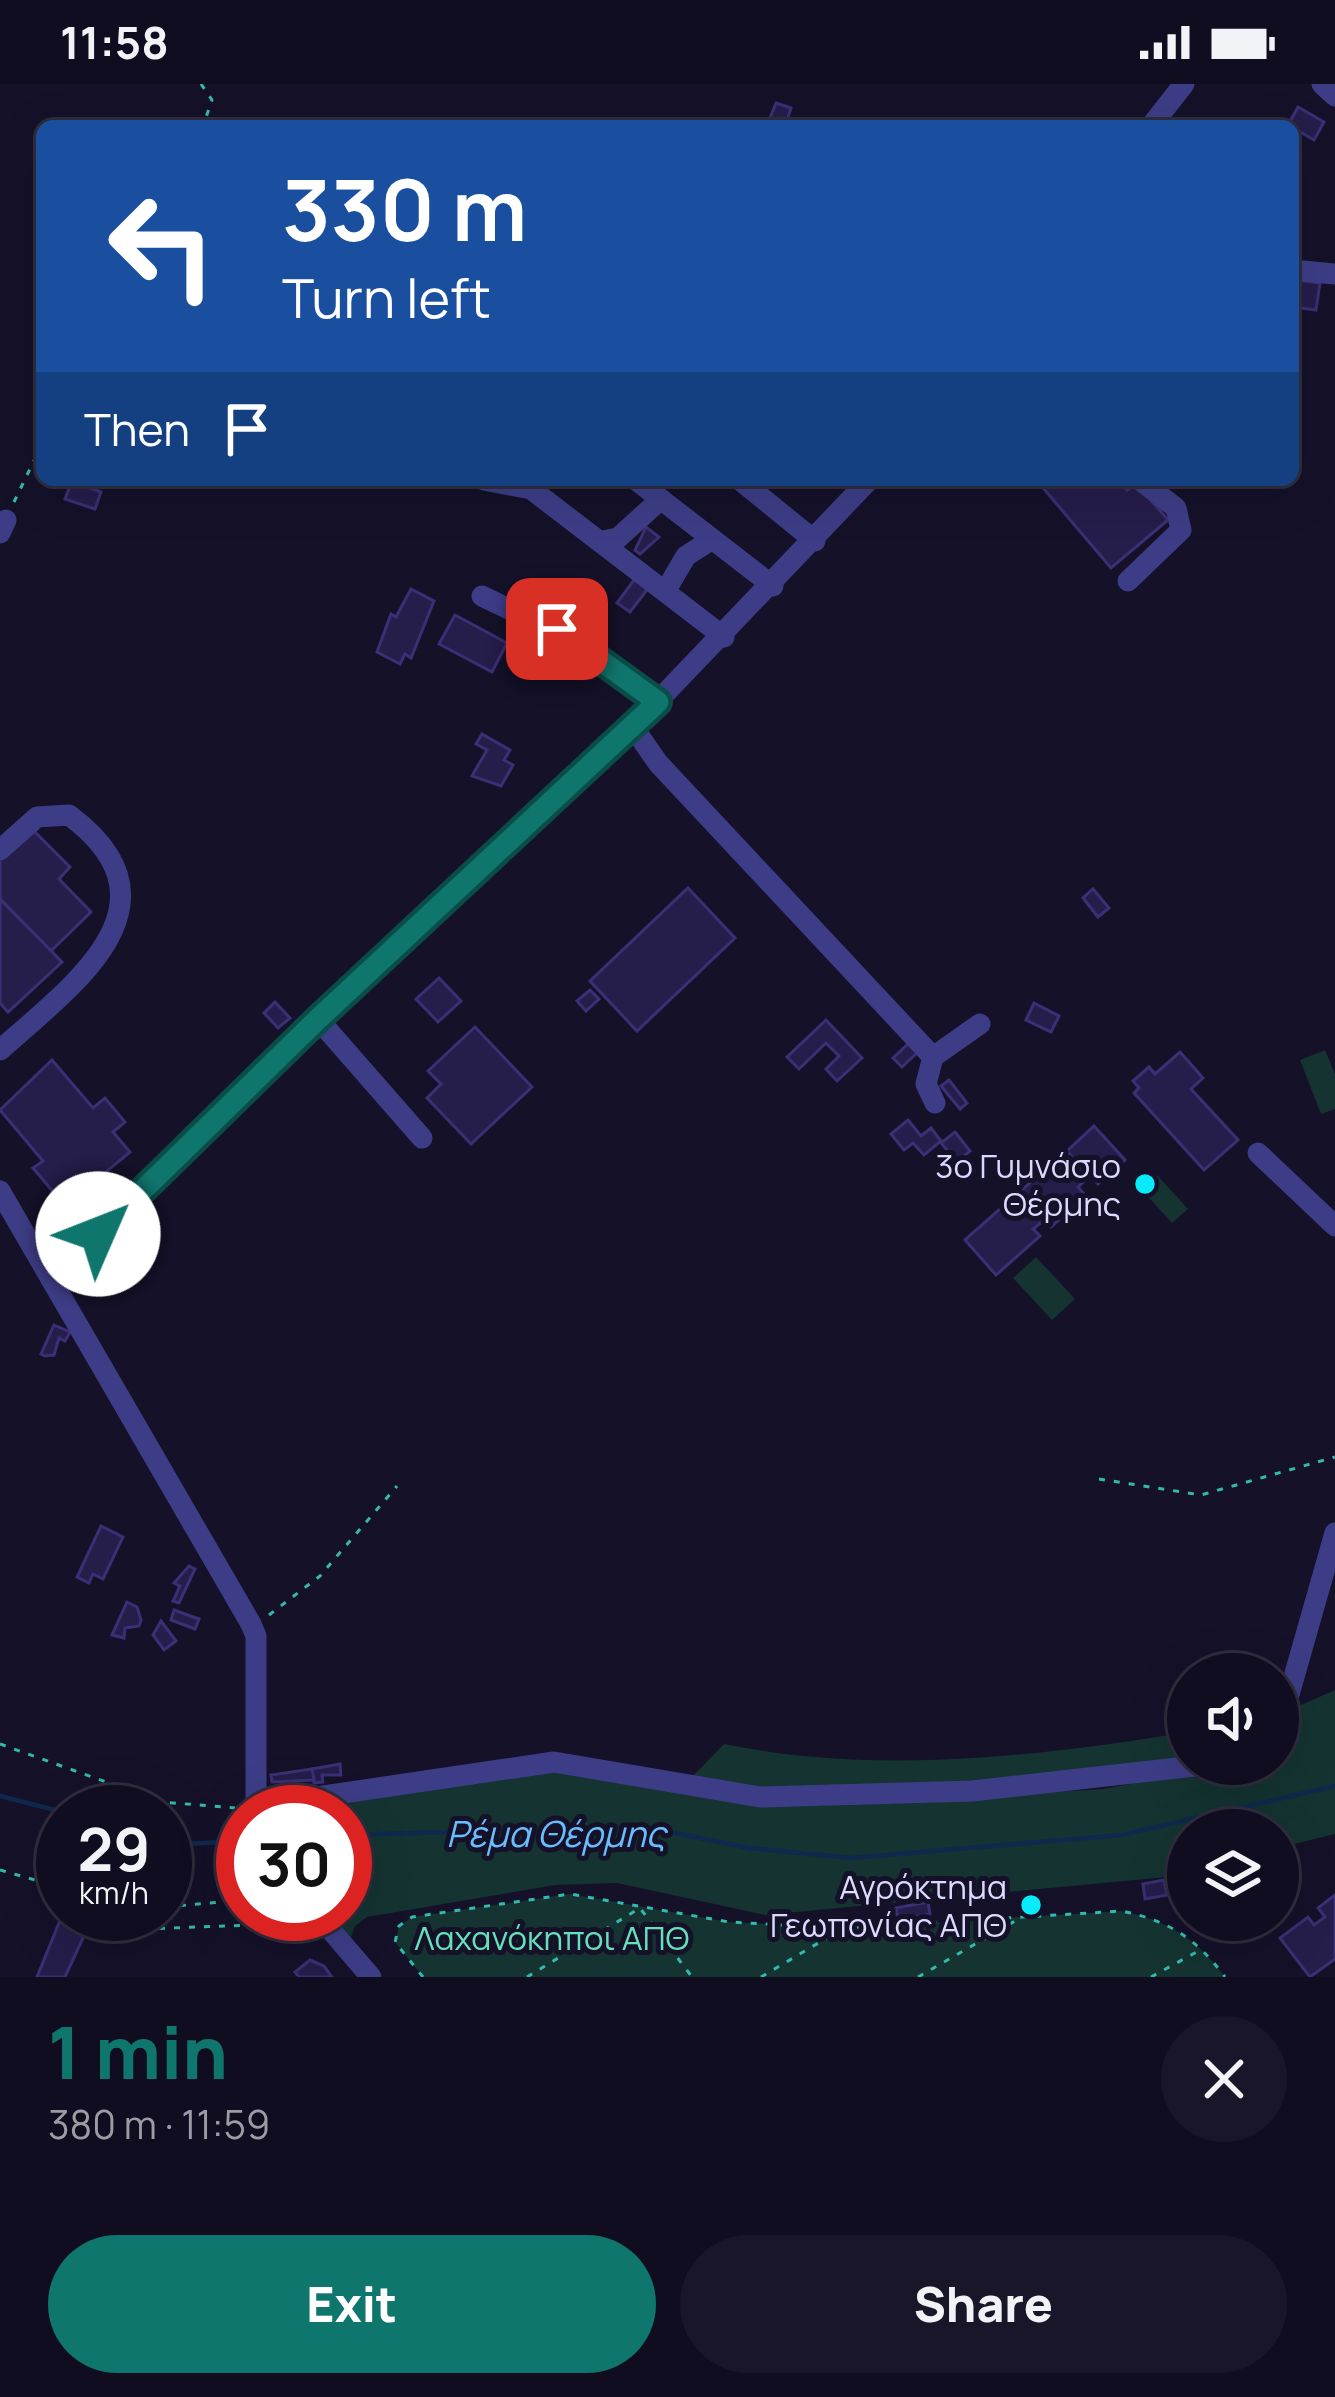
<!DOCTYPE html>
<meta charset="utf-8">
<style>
body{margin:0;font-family:Manrope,sans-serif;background:#181628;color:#f1f3f6;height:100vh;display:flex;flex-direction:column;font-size:45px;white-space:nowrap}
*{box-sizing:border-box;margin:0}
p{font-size:39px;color:#9b9ca4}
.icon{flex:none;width:66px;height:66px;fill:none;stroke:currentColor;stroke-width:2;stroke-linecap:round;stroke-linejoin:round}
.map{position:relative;height:1893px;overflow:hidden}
.details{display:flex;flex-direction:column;background:#0f0d1f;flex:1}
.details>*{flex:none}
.guide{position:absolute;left:36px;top:36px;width:1263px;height:366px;border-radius:18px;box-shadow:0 12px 48px #0002,0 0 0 3px #2f2d3d;background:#1a4fa0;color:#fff;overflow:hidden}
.buttons{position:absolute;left:1167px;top:1569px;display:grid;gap:24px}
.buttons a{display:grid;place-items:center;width:132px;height:132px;border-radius:50%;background:#0f0d1f;box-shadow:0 12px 48px #0002,0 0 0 3px #2f2d3d;font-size:60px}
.speed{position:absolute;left:36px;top:1701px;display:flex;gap:24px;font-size:60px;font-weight:700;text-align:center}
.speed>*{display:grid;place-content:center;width:156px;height:156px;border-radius:50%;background:#0f0d1f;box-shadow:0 12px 48px #0002,0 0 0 3px #2f2d3d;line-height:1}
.speed small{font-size:30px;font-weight:400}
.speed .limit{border:18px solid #d22;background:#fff;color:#111}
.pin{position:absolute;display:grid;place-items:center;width:102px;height:102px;color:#fff;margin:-51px;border-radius:24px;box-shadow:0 6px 18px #0006}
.me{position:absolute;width:132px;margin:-66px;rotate:46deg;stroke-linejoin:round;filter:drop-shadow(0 0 9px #0008)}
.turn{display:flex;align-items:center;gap:42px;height:252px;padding:0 48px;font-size:54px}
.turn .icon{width:156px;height:156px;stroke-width:2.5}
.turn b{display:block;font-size:84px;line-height:102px}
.then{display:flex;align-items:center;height:114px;padding:0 48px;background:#0003;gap:24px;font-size:45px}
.round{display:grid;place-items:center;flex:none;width:126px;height:126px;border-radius:63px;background:#181628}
.head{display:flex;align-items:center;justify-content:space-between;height:204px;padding:0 48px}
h1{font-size:72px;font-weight:800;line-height:90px;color:#0f766e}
.cta{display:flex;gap:24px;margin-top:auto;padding:24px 48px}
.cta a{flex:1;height:138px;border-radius:72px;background:#0f766e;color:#fff;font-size:48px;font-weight:800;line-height:138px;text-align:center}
.cta a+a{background:#181628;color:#f1f3f6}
.status{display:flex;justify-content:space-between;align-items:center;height:84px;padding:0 60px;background:#0f0d1f;direction:ltr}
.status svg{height:33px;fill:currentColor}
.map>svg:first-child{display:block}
</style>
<div class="status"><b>11:58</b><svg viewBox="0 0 49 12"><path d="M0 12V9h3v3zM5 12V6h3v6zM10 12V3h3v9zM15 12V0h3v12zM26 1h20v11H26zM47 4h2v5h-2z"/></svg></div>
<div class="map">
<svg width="1335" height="1893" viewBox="0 0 1335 1893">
<rect width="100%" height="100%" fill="#141129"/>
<g fill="#143331">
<polygon points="1325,966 1335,990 1335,1025 1321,1030 1300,976"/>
<polygon points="1157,1091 1188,1125 1172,1139 1141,1105"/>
<polygon points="1036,1173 1075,1215 1052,1236 1013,1194"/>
<polygon points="1335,1606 1335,1750 1278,1764 1278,1746 1188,1746 1188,1788 1167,1793 765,1831 617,1799 555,1801 367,1833 355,1842 350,1856 326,1830 345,1830 345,1728 268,1728 562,1683 759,1721 817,1722 1103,1705 1240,1680 1278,1680 1278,1659 1294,1624"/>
<path d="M1188 1648V1678L804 1712 688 1697 724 1660C877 1691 1035 1673 1188 1648Z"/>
<path d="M570 1810 729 1838 842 1844 1122 1827C1169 1837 1196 1854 1225 1893H423L395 1858 399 1842 412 1833Z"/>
</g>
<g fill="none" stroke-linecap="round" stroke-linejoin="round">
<g stroke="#0f294e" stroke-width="4.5">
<polyline points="0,1712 63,1728"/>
<polyline points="345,1751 646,1743 749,1764 851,1774 1122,1751 1335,1702"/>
<polyline points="165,1761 243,1757"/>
</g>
</g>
<g fill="#251d4a" stroke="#3b2f75" stroke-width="3">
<polygon points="776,19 791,24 786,40 770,34"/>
<polygon points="1298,23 1324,38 1314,56 1288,41"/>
<polygon points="1294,196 1320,199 1316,226 1293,223"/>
<polygon points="1118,396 1127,406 1136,399 1168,436 1111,484 1038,398"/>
<polygon points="72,397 101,408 95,425 65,415"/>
<polygon points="646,443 659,453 640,470 635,466"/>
<polygon points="637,492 650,502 630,528 617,519"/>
<polygon points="411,505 434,517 411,574 405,570 400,580 377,568 391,530 396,533"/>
<polygon points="455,531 507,559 492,588 439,560"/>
<polygon points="482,650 510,666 504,676 513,681 501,702 472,692 487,666 476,660"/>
<polygon points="31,744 70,783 59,795 91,828 51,867 0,815 0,775"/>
<polygon points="688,804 735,854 637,947 590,897"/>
<polygon points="1093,805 1109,824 1098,833 1083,814"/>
<polygon points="0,815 62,878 8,928 0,919"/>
<polygon points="439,894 461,917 438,938 416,915"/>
<polygon points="590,906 599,915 586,927 577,917"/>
<polygon points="275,918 290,934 278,944 264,929"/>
<polygon points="1034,919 1059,932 1051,948 1026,936"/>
<polygon points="826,936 862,974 837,997 826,985 839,972 826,959 799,985 787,973"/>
<polygon points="475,943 532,1003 471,1060 427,1014 441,1000 428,987"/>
<polygon points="911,957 920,966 902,983 893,974"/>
<polygon points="1180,968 1203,994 1191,1005 1238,1056 1204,1086 1134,1009 1139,1004 1133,997 1149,983 1155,990"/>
<polygon points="52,976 93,1024 105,1014 125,1038 113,1048 130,1068 65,1122 33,1084 43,1077 0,1026"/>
<polygon points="949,996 967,1019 960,1025 941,1002"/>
<polygon points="908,1036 921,1052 931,1044 941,1057 924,1071 913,1059 904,1066 891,1050"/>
<polygon points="1094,1042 1125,1076 1098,1100 1090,1092 1078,1103 1086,1112 1051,1143 1044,1136 1033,1145 1040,1152 996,1191 965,1156 1009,1117 1015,1124 1025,1116 1019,1109 1055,1076 1062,1084 1073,1074 1067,1067"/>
<polygon points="955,1048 970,1067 957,1078 941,1059"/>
<polygon points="54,1241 70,1248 65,1257 59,1254 54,1271 45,1272 41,1270"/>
<polygon points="101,1442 123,1453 103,1495 93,1490 89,1499 77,1493"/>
<polygon points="189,1482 195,1485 179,1519 173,1517 180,1502 174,1499"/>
<polygon points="127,1518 137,1523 141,1536 139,1542 125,1544 124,1554 112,1551"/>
<polygon points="174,1526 199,1535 195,1545 171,1536"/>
<polygon points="161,1537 176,1557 164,1566 153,1551"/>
<polygon points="340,1680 341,1691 322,1691 323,1698 314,1699 312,1685"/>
<polygon points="312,1685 314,1696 272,1698 271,1691"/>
<polygon points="1164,1796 1167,1811 1145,1815 1143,1800"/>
<polygon points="1335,1811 1335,1875 1310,1893 1280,1854 1308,1833 1314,1841 1325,1833 1318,1824"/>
<polygon points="928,1818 930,1830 898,1836 896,1824"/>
<polygon points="63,1829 89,1841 65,1893 37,1893"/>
<polygon points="310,1876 324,1882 332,1893 299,1893 295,1888"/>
</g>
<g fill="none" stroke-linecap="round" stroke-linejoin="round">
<g stroke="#32baad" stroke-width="3" stroke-dasharray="6 9" stroke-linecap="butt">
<polyline points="201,0 212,16 203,42"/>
<polyline points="14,418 42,360"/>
<polyline points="1099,1395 1201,1411 1335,1373"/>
<polyline points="269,1531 320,1492 397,1402"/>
<polyline points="0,1660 162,1718 235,1724"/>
<polyline points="0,1786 63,1804"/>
<polyline points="165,1823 243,1816"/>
<polyline points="144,1845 304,1839"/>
<path d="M423 1893 395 1858 399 1842 412 1833 570 1810 729 1838 842 1844 1122 1827C1169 1837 1196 1854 1225 1893"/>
<polyline points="527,1893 640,1824 692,1893"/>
<polyline points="761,1893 842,1845"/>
<polyline points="918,1893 1015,1837"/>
<polyline points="1151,1893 1202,1865"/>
</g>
<g stroke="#3d3d87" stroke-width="21">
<polyline points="1322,0 1335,12"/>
<polyline points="1151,42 1184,0"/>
<polyline points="1293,186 1335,190"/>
<polyline points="484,396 531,405 724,553"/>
<polyline points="636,396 773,502"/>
<polyline points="740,396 815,457"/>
<polyline points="0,449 6,436"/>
<polyline points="602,457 618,454 661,415"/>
<polyline points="1128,497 1181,446 1176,424 1140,396"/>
<polyline points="666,506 686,472 711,456"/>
<polyline points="482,512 593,566 658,618"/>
<polyline points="633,643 658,679 933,973"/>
<path d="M0 766 37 733 69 731C187 819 76 899 0 966"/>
<polyline points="318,935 422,1054"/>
<polyline points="935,1019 926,1000 933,973 980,940"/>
<polyline points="1258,1069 1335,1142"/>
<polyline points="0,1107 251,1540 256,1552 256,1728"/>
<polyline points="51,1195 318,935 633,643 869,396"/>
<polyline points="1278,1649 1335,1449"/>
<polyline points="255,1722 554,1678 760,1713 972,1707 1213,1680"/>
<polyline points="317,1830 371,1893"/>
</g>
</g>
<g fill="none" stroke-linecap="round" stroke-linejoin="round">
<g stroke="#0a4d48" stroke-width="30">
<polyline id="route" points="98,1150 318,935 658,618 557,545"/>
</g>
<use href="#route" stroke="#0f766e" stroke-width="21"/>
</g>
<g fill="#08ebfb" stroke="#141129" stroke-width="4.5">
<circle cx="1145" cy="1100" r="12"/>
<circle cx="1031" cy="1821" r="12"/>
</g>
<g text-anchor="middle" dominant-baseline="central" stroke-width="10" stroke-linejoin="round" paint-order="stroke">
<g font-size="33" fill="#dcd9fe" stroke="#141129" text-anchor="end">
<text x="1121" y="1081">3ο Γυμνάσιο<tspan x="1121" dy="38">Θέρμης</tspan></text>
<text x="1007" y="1802">Αγρόκτημα<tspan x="1007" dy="38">Γεωπονίας ΑΠΘ</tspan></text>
</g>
<g font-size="33" fill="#65dfbc" stroke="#141129">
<text x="552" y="1853">Λαχανόκηποι ΑΠΘ</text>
</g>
<g font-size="36" font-style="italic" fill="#69bdfd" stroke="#141129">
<text x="556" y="1749">Ρέμα Θέρμης</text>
</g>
</g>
</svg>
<div class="buttons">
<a><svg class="icon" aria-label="sound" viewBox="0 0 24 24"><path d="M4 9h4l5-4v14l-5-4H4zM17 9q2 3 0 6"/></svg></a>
<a><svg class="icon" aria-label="layers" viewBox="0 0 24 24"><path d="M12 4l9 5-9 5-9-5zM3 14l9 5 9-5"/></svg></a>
</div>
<div class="speed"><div>29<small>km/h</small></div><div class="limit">30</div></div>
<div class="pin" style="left:557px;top:545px;background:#d93025"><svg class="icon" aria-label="arrive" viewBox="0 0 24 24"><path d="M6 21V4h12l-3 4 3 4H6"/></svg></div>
<svg class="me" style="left:98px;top:1150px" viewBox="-20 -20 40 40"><circle r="19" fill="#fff"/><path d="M0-13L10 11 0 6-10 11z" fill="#0f766e"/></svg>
<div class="guide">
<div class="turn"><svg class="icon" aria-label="left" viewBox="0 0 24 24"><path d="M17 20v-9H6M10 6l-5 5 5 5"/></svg><div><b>330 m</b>Turn left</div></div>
<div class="then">Then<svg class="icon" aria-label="arrive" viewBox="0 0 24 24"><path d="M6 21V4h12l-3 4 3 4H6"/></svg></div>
</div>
</div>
<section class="details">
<div class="head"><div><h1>1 min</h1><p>380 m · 11:59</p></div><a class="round"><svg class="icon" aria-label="close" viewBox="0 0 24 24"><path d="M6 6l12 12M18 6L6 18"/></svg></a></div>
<div class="cta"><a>Exit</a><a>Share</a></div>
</section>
